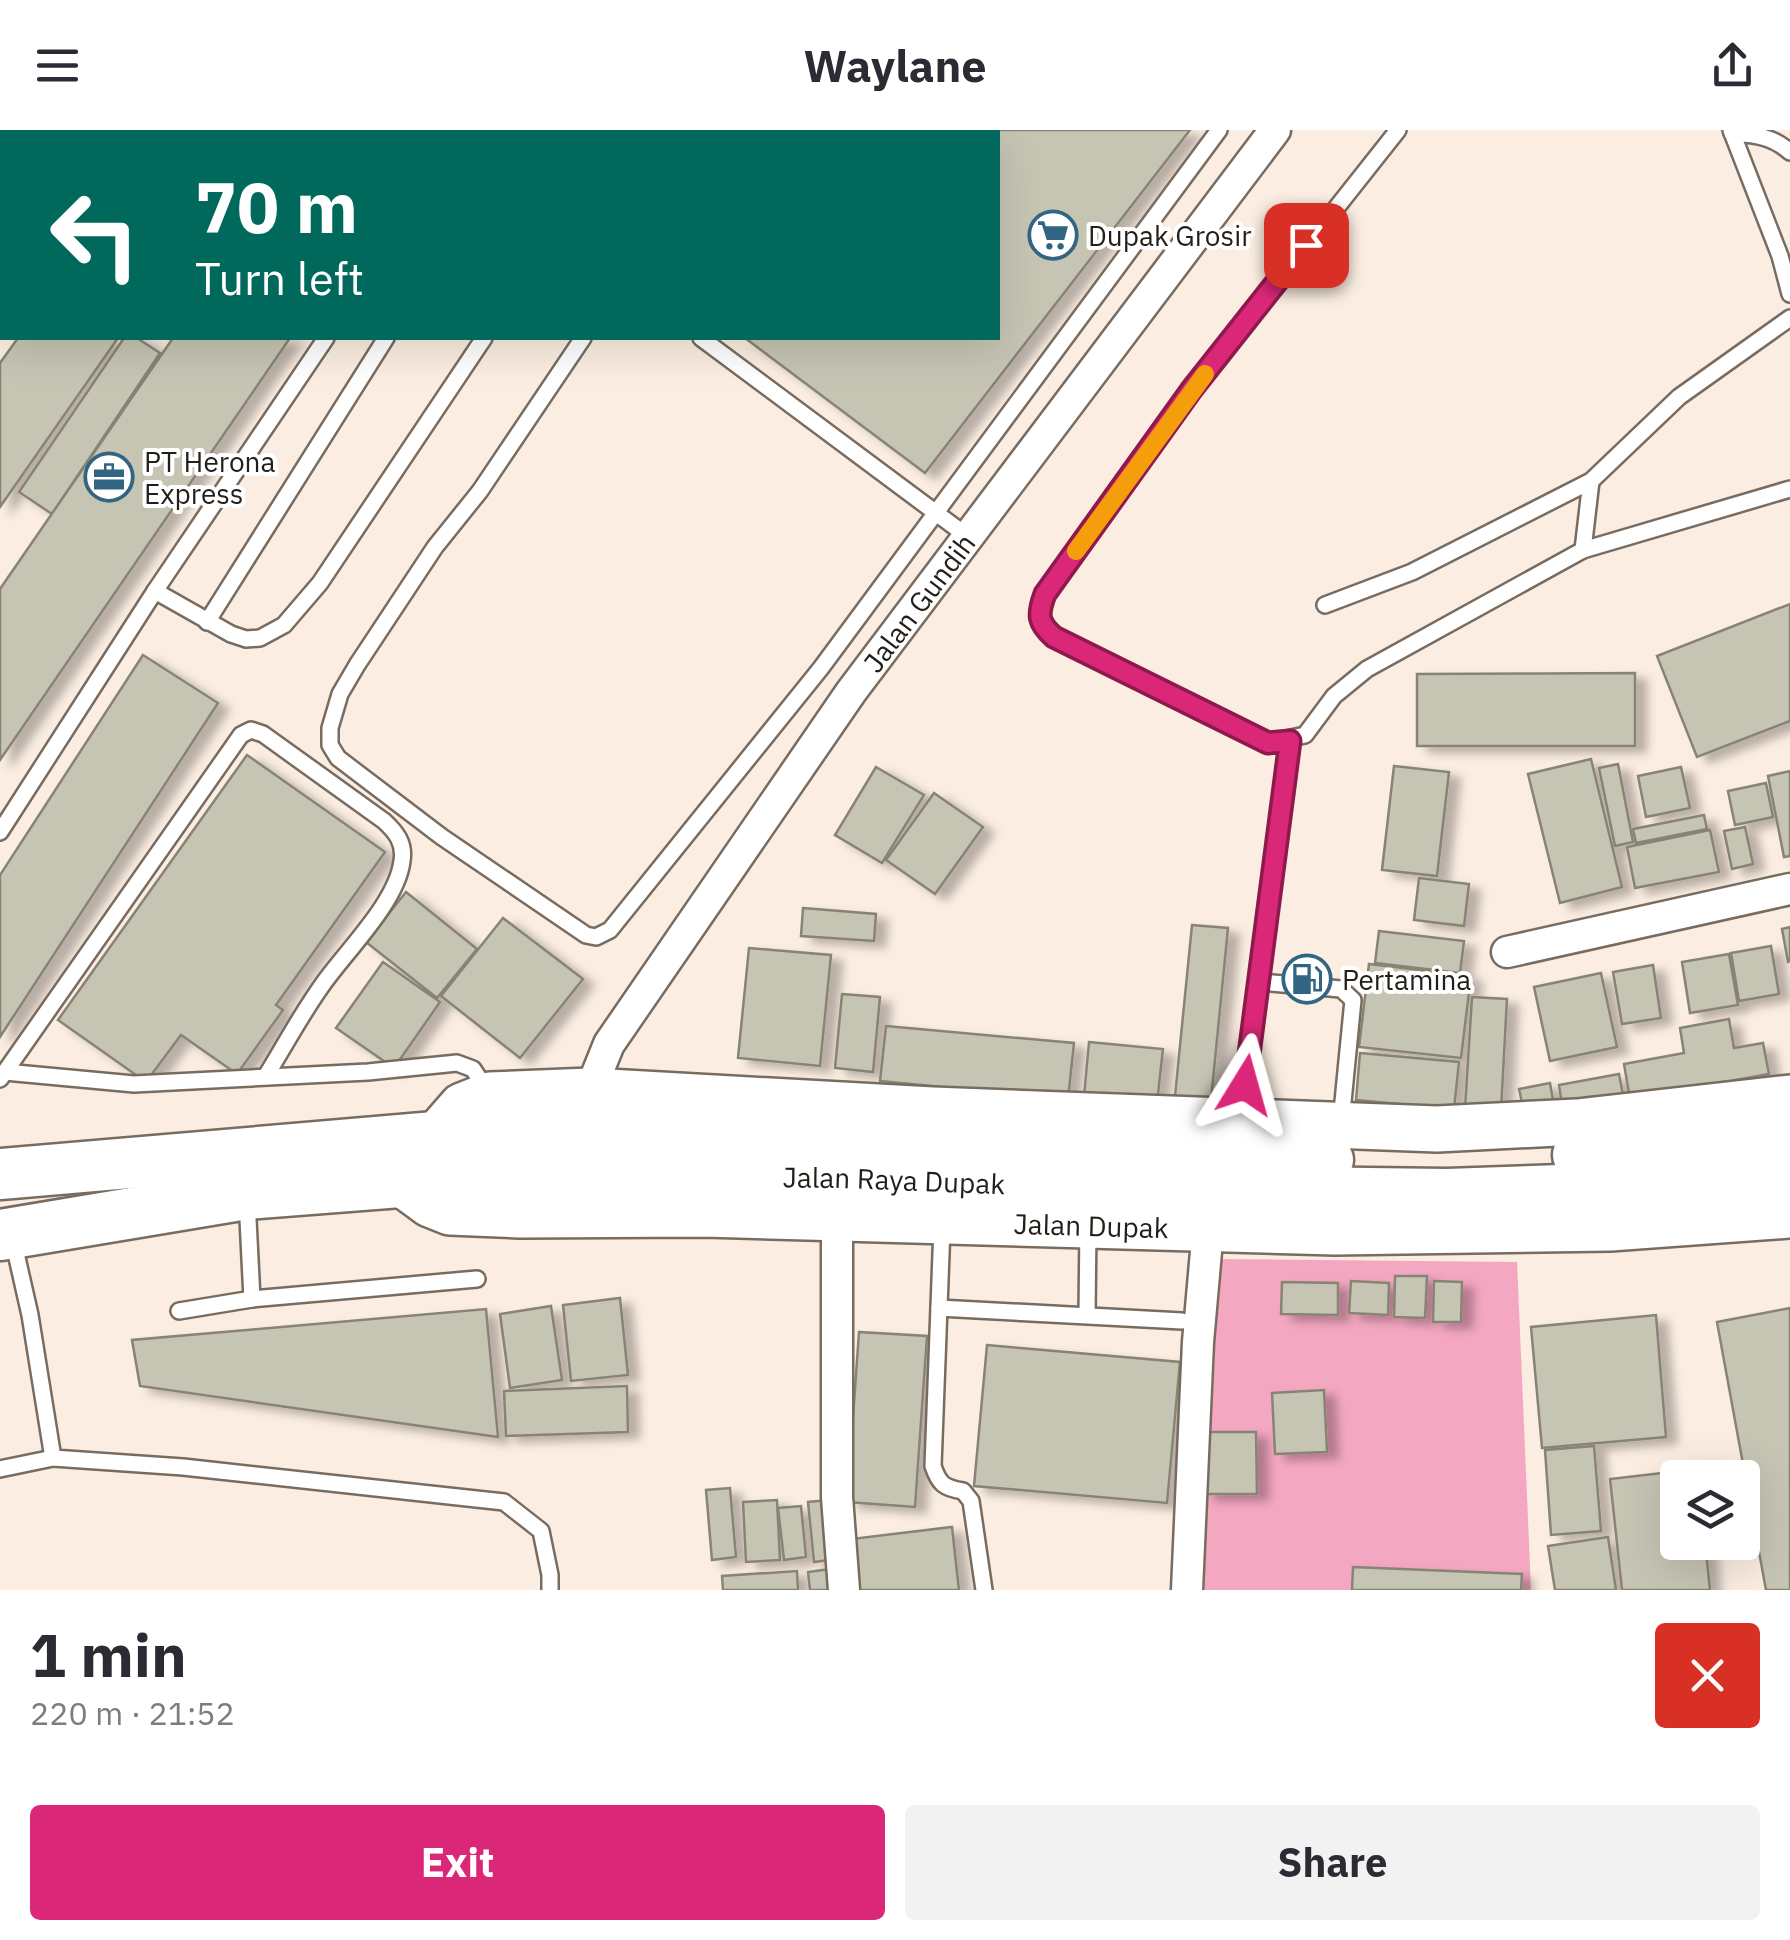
<!DOCTYPE html>
<meta charset="utf-8">
<style>
body{margin:0;font-family:"IBM Plex Sans",sans-serif;background:#f2f2f3;color:#2b2b33;height:100vh;display:flex;flex-direction:column;font-size:38px;white-space:nowrap}
*{box-sizing:border-box;margin:0}
p{font-size:32px;color:#7c7c81}
.icon{flex:none;width:55px;height:55px;fill:none;stroke:currentColor;stroke-width:2;stroke-linecap:round;stroke-linejoin:round}
.map{position:relative;height:1460px;overflow:hidden}
.panel{display:flex;flex-direction:column;background:#fff;flex:1}
.panel>*{flex:none}
.top-card{position:absolute;left:0px;top:0px;width:1000px;height:210px;box-shadow:0 10px 40px #0002;background:#00695c;color:#fff;overflow:hidden}
.buttons{position:absolute;left:1660px;top:1330px;display:grid;gap:20px}
.buttons a{display:grid;place-items:center;width:100px;height:100px;border-radius:10px;background:#fff;box-shadow:0 10px 40px #0002;font-size:50px}
.pin{position:absolute;display:grid;place-items:center;width:85px;height:85px;color:#fff;margin:-42px;border-radius:20px;box-shadow:0 5px 15px #0006}
.me{position:absolute;width:110px;margin:-55px;rotate:8deg;stroke-linejoin:round;filter:drop-shadow(0 0 8px #0008)}
.turn{display:flex;align-items:center;gap:35px;height:210px;padding:0 30px;font-size:45px}
.turn .icon{width:130px;height:130px;stroke-width:2.5}
.turn b{display:block;font-size:70px;line-height:85px}
.round{display:grid;place-items:center;flex:none;width:105px;height:105px;border-radius:10px;background:#f2f2f3}
.headline{display:flex;align-items:center;justify-content:space-between;height:170px;padding:0 30px}
h1{font-size:60px;font-weight:700;line-height:75px}
.button{display:flex;gap:20px;margin-top:auto;padding:20px 30px}
.button a{flex:1;height:115px;border-radius:10px;background:#db2777;color:#fff;font-size:40px;font-weight:700;line-height:115px;text-align:center}
.button a+a{background:#f2f2f3;color:#2b2b33}
header{display:flex;justify-content:space-between;align-items:center;height:130px;padding:0 30px;background:#fff;font-size:45px;font-weight:700}
.map>svg:first-child{display:block}
</style>
<header><svg class="icon" aria-label="menu" viewBox="0 0 24 24"><path d="M4 6h16M4 12h16M4 18h16"/></svg>Waylane<svg class="icon" aria-label="share" viewBox="0 0 24 24"><path d="M12 15V3M7 8l5-5 5 5M5 13v7h14v-7"/></svg></header>
<div class="map">
<svg width="1790" height="1460" viewBox="0 0 1790 1460">
<defs>
<filter id="shadow"><feDropShadow dx="11" dy="6" stdDeviation="5" flood-color="#0004"/></filter>
</defs>
<rect width="100%" height="100%" fill="#fbede1"/>
<polygon fill="#f4a7c1" points="1217,1129 1517,1132 1531,1460 1201,1460"/>
<g fill="#c6c4b3" stroke="#878475" stroke-width="2.5" filter="url(#shadow)">
<polygon points="316,0 433,0 314,2"/>
<polygon points="746,0 1190,0 925,343 745,208 998,208 998,2 744,2"/>
<polygon points="18,208 118,208 0,377 0,233"/>
<polygon points="124,208 137,208 160,223 52,384 19,362"/>
<polygon points="173,208 290,208 0,630 0,459"/>
<polygon points="1790,474 1790,591 1697,627 1657,526"/>
<polygon points="143,525 218,573 0,907 0,745"/>
<polygon points="1635,543 1635,616 1417,616 1417,544"/>
<polygon points="247,625 385,722 276,875 283,880 237,944 181,905 146,952 58,890"/>
<polygon points="1591,629 1622,757 1560,773 1528,644"/>
<polygon points="1618,634 1633,712 1615,716 1599,638"/>
<polygon points="1394,636 1449,642 1437,746 1382,740"/>
<polygon points="876,637 924,665 882,733 835,705"/>
<polygon points="1681,637 1690,678 1646,687 1638,646"/>
<polygon points="1790,641 1790,726 1784,727 1768,646"/>
<polygon points="1766,653 1773,687 1735,695 1728,661"/>
<polygon points="934,663 983,697 935,764 886,730"/>
<polygon points="1704,685 1707,699 1636,713 1633,699"/>
<polygon points="1745,697 1753,734 1732,739 1724,701"/>
<polygon points="1710,700 1719,742 1635,758 1627,717"/>
<polygon points="1419,748 1469,754 1464,796 1414,790"/>
<polygon points="406,762 477,819 437,868 366,812"/>
<polygon points="803,778 876,784 874,811 801,806"/>
<polygon points="503,788 583,849 520,928 441,866"/>
<polygon points="1192,795 1228,798 1210,980 1174,976"/>
<polygon points="1790,797 1790,831 1788,832 1782,799"/>
<polygon points="1379,801 1464,811 1460,843 1375,833"/>
<polygon points="1771,816 1779,864 1739,871 1731,823"/>
<polygon points="749,818 831,825 820,936 738,928"/>
<polygon points="1729,824 1738,875 1690,883 1682,832"/>
<polygon points="383,832 440,872 394,938 336,898"/>
<polygon points="1369,834 1471,846 1461,928 1359,917"/>
<polygon points="1653,835 1661,888 1622,894 1613,842"/>
<polygon points="1601,843 1617,917 1550,931 1534,857"/>
<polygon points="842,864 880,867 873,942 835,938"/>
<polygon points="1472,867 1507,869 1501,980 1465,978"/>
<polygon points="1729,889 1734,918 1763,913 1769,944 1630,969 1624,934 1684,923 1680,898"/>
<polygon points="886,896 1074,913 1068,969 880,951"/>
<polygon points="1089,912 1163,919 1157,973 1084,966"/>
<polygon points="1360,923 1459,932 1454,979 1356,970"/>
<polygon points="1619,944 1624,971 1563,982 1559,955"/>
<polygon points="1550,953 1555,982 1525,987 1519,959"/>
<polygon points="1395,1146 1427,1146 1425,1188 1394,1187"/>
<polygon points="1351,1151 1389,1153 1388,1185 1349,1183"/>
<polygon points="1434,1151 1462,1152 1461,1192 1433,1192"/>
<polygon points="1282,1152 1338,1153 1338,1185 1281,1184"/>
<polygon points="620,1168 628,1245 571,1251 563,1175"/>
<polygon points="551,1176 562,1250 510,1258 500,1184"/>
<polygon points="1790,1178 1790,1460 1766,1460 1717,1192"/>
<polygon points="486,1179 498,1307 140,1256 132,1210"/>
<polygon points="1656,1185 1666,1307 1542,1318 1531,1197"/>
<polygon points="859,1202 927,1206 915,1377 847,1372"/>
<polygon points="987,1215 1180,1232 1167,1373 974,1356"/>
<polygon points="627,1256 628,1302 506,1306 504,1261"/>
<polygon points="1324,1260 1327,1322 1275,1324 1272,1263"/>
<polygon points="1203,1302 1256,1302 1257,1364 1204,1364"/>
<polygon points="1594,1316 1601,1401 1551,1405 1545,1320"/>
<polygon points="1697,1339 1698,1348 1678,1348 1678,1412 1705,1412 1710,1460 1622,1460 1610,1349"/>
<polygon points="730,1358 736,1427 712,1430 706,1360"/>
<polygon points="777,1370 780,1430 746,1432 743,1372"/>
<polygon points="829,1370 836,1429 814,1432 808,1372"/>
<polygon points="801,1376 806,1427 784,1430 778,1378"/>
<polygon points="952,1397 959,1460 848,1460 843,1410"/>
<polygon points="1608,1407 1616,1460 1555,1460 1548,1416"/>
<polygon points="1353,1437 1522,1444 1521,1460 1352,1460"/>
<polygon points="830,1439 833,1460 810,1460 808,1442"/>
<polygon points="797,1441 798,1460 723,1460 722,1446"/>
</g>
<g fill="none" stroke-linecap="round" stroke-linejoin="round">
<g stroke="#786c61" stroke-width="20">
<g id="lane">
<path d="M1398 0 1193 259 1045 464C1037 485 1038 493 1055 507L1268 613 1305 605 1334 566 1367 539 1583 420 1790 359"/>
<polyline points="1731,0 1780,126 1790,164"/>
<polyline points="464,2 466,0"/>
<polyline points="524,2 526,0"/>
<polyline points="621,2 622,0"/>
<path d="M1732 3C1756 5 1772 6 1790 22"/>
<polyline points="583,208 480,361 435,417 357,535 340,564 330,598 330,615 338,628 442,707 586,805 596,807 610,800 821,538 1219,0"/>
<polyline points="701,208 967,406"/>
<polyline points="1583,420 1591,351"/>
<polyline points="155,461 231,504 246,509 260,508 284,495 320,453 484,208"/>
<polyline points="1325,475 1412,442 1591,351 1679,267 1790,188"/>
<polyline points="207,492 386,208"/>
<polyline points="0,702 155,461 326,208"/>
<polyline points="1260,852 1341,859 1353,870 1341,992"/>
<polyline points="5,942 134,954 368,942 457,933 473,939 488,962"/>
<path d="M0 949 241 605 251 600 263 604 384 691C396 702 405 713 402 731 397 772 347 820 323 854 302 883 285 915 266 946"/>
<polyline points="1241,989 1290,611"/>
<polyline points="247,1069 252,1169"/>
<path d="M942 1097 933 1336C939 1354 944 1358 963 1361L971 1371 984 1460"/>
<polyline points="13,1110 30,1185 53,1328 183,1337 504,1372 541,1401 550,1445 550,1460"/>
<polyline points="939,1178 1182,1191"/>
<polyline points="179,1181 252,1169 477,1149"/>
<polyline points="1087,1184 1088,1098"/>
<polyline points="0,1339 53,1328"/>
</g>
</g>
<g stroke="#786c61" stroke-width="35">
<g id="street">
<polyline points="1507,822 1790,759"/>
<path id="s1" d="M590 961 609 914 851 562 1275 0"/>
<polyline points="837,1090 837,1367 844,1460"/>
<polyline points="1187,1460 1198,1212 1208,1099"/>
</g>
</g>
<g stroke="#786c61" stroke-width="50">
<g id="secondary">
<polyline points="435,1007 462,976 490,965 590,961 932,980 1437,999 1577,992 1790,968"/>
<path id="s2" d="M400 1052 430 1074 450 1082 520 1085 705 1084 1335 1102 1610 1098 1790 1085"/>
</g>
</g>
<g stroke="#786c61" stroke-width="55">
<g id="primary">
<polyline points="1578,1025 1758,1017 1790,1012"/>
<polyline points="0,1044 435,1007 567,1006 911,1013 1328,1030"/>
<path id="s3" d="M0 1105 246 1064 400 1052 578 1044 841 1047 1200 1061 1447 1064 1763 1053 1790 1049"/>
</g>
</g>
<use href="#lane" stroke="#fff" stroke-width="15"/>
<use href="#street" stroke="#fff" stroke-width="30"/>
<use href="#secondary" stroke="#fff" stroke-width="45"/>
<use href="#primary" stroke="#fff" stroke-width="50"/>
</g>
<g fill="none" stroke-linecap="round" stroke-linejoin="round">
<g stroke="#8e194d" stroke-width="25">
<path id="route" d="M1245 955 1290 611 1268 613 1054 507C1038 493 1037 485 1045 464L1192 259 1306 115"/>
</g>
<use href="#route" stroke="#db2777" stroke-width="18"/>
<polyline stroke="#f59e0b" stroke-width="18" points="1076,421 1205,244"/>
</g>
<defs>
<g id="supermarket-ring" transform="scale(2.5)"><circle r="9.5" fill="#fff" stroke="#326582" stroke-width="1.5"/><path d="M-6-5.5h2.5l.6 2H6L4.5 2H-2.5L-4.4-4H-6ZM-1.5 3.2a1.3 1.3 0 1 0 .1 0ZM3 3.2a1.3 1.3 0 1 0 .1 0Z" fill="#326582"/></g>
<g id="office-ring" transform="scale(2.5)"><circle r="9.5" fill="#fff" stroke="#326582" stroke-width="1.5"/><path d="M-6-3h4V-5.5h4V-3h4V5H-6ZM-1-4.5V-3h2v-1.5ZM-6 0V1H6V0Z" fill="#326582"/></g>
<g id="fuel-ring" transform="scale(2.5)"><circle r="9.5" fill="#fff" stroke="#326582" stroke-width="1.5"/><path d="M-5.5-6h7V0h2V4h1.3V-2.5L3-4.5l.8-.8L6-3V5H2.5V1h-1V6h-7ZM-4.2-4.7v3.2H.2V-4.7Z" fill="#326582"/></g>
</defs>
<g fill-rule="evenodd">
<use href="#supermarket-ring" x="1053" y="105"/>
<use href="#office-ring" x="109" y="347"/>
<use href="#fuel-ring" x="1307" y="849"/>
</g>
<g text-anchor="middle" dominant-baseline="central" stroke-width="8" stroke-linejoin="round" paint-order="stroke">
<g font-size="28" fill="#231e19" stroke="#fff" text-anchor="start">
<text x="1088" y="105">Dupak Grosir</text>
<text x="144" y="331">PT Herona<tspan x="144" dy="32">Express</tspan></text>
<text x="1342" y="849">Pertamina</text>
</g>
<g font-size="28" fill="#231e19" stroke="#fff">
<text stroke="none"><textPath href="#s1" startOffset="590">Jalan Gundih</textPath></text>
<text stroke="none"><textPath href="#s3" startOffset="898">Jalan Raya Dupak</textPath></text>
<text stroke="none"><textPath href="#s2" startOffset="700">Jalan Dupak</textPath></text>
</g>
</g>
</svg>
<div class="buttons">
<a><svg class="icon" aria-label="layers" viewBox="0 0 24 24"><path d="M12 4l9 5-9 5-9-5zM3 14l9 5 9-5"/></svg></a>
</div>
<div class="pin" style="left:1306px;top:115px;background:#d93025"><svg class="icon" aria-label="arrive" viewBox="0 0 24 24"><path d="M6 21V4h12l-3 4 3 4H6"/></svg></div>
<svg class="me" style="left:1245px;top:955px" viewBox="-20 -20 40 40"><path d="M0-17L14 15 0 8-14 15z" fill="#db2777" stroke="#fff" stroke-width="4"/></svg>
<div class="top-card">
<div class="turn"><svg class="icon" aria-label="left" viewBox="0 0 24 24"><path d="M17 20v-9H6M10 6l-5 5 5 5"/></svg><div><b>70 m</b>Turn left</div></div>
</div>
</div>
<section class="panel">
<div class="headline"><div><h1>1 min</h1><p>220 m · 21:52</p></div><a class="round" style="background:#d93025;color:#fff"><svg class="icon" aria-label="close" viewBox="0 0 24 24"><path d="M6 6l12 12M18 6L6 18"/></svg></a></div>
<div class="button"><a>Exit</a><a>Share</a></div>
</section>
